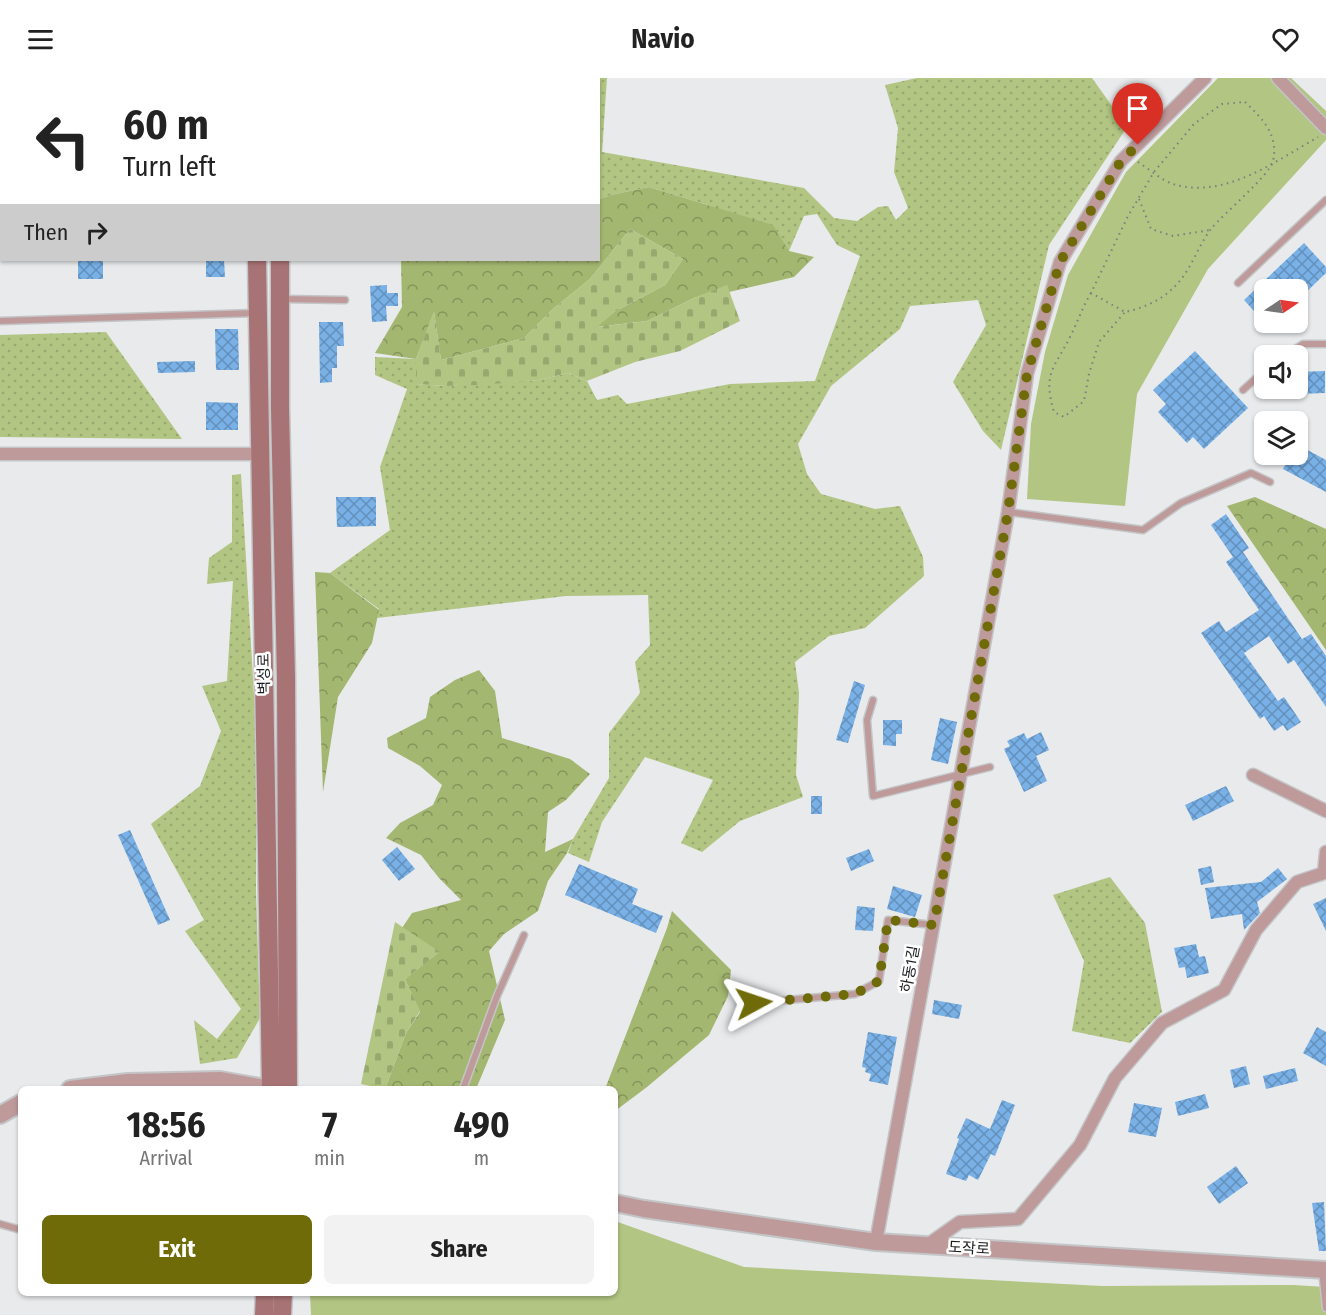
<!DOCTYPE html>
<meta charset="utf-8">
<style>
body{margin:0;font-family:"Fira Sans Condensed","Noto Sans KR",sans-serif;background:#f2f2f2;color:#222;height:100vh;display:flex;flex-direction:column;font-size:22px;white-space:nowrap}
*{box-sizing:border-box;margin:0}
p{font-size:20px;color:#767676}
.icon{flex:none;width:33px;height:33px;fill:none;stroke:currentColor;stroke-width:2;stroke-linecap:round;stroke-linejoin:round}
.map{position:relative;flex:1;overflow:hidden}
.panel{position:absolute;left:18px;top:1008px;width:600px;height:210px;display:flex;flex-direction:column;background:#fff;border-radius:9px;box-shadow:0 2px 4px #0004}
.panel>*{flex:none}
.guide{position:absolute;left:0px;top:0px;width:600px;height:183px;box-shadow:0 2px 4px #0004;background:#fff;color:#222;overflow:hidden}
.needle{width:39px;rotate:77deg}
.controls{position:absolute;left:1254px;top:201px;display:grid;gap:12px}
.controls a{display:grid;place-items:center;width:54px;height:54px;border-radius:9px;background:#fff;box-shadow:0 2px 4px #0004;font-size:30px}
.pin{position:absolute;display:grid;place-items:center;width:51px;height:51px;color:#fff;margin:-62px -26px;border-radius:50% 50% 50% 0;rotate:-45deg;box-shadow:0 0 6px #0007}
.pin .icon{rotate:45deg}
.me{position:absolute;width:66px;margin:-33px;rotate:85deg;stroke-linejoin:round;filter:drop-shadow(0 0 4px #0008)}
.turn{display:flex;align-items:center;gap:21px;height:126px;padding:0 24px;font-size:27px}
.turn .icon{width:78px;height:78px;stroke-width:2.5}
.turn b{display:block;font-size:42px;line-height:51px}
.then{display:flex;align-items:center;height:57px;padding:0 24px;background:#0003;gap:12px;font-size:22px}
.eta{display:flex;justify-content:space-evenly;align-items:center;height:102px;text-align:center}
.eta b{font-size:36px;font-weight:700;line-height:42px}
.cta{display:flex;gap:12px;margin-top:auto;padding:12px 24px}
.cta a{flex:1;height:69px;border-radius:9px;background:#6f6b08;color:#fff;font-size:24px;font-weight:700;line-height:69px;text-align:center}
.cta a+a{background:#f2f2f2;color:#222}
header{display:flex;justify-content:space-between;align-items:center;height:78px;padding:0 24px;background:#fff;font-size:27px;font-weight:700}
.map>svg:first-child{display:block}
</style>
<header><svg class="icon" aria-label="menu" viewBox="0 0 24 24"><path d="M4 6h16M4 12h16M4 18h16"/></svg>Navio<svg class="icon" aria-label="heart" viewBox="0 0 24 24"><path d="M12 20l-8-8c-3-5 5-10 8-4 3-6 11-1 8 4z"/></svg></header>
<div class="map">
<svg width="1326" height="1237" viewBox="0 0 1326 1237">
<defs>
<pattern id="grass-dots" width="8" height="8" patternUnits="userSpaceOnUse" patternTransform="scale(1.5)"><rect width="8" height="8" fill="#b2c582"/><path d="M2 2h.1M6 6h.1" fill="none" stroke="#98a970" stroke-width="1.8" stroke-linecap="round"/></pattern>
<pattern id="forest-crowns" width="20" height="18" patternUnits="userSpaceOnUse" patternTransform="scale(1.5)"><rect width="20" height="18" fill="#a4b770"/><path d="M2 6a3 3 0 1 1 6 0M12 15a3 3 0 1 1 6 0" fill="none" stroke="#85945b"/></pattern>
<pattern id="cemetery-stones" width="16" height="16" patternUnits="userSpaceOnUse" patternTransform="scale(1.5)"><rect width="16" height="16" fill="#b2c582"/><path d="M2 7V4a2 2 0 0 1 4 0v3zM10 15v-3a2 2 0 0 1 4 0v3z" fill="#98a970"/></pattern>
<pattern id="building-cross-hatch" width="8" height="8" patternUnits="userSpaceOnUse" patternTransform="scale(1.5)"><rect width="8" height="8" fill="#79b1e7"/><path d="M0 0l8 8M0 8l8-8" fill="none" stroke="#628fbb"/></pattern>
</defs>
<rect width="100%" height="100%" fill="#e8eaec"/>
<g fill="url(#grass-dots)">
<polygon points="470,0 607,0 602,74 804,110 834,140 857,143 878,129 888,128 896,142 908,130 894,94 898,50 885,7 917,0 1092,0 1127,49 1049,167 1001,372 983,353 953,304 986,247 978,222 910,228 900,251 831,308 798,366 807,396 821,416 875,431 900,428 923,479 924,498 865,550 829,558 795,584 799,615 796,697 803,719 740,743 702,774 681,765 713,702 645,679 602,744 589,784 568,775 573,761 609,700 609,655 640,615 635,584 650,567 648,517 566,518 377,540 379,531 330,495 390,452 380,389 407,311 375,297 375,279 416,281 417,306 446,308 539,302 568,295 587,303 597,322 618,317 627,326 730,306 815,303 860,178 837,167 817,136 804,138 789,173 711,128 649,109 611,117 599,121 598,2"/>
<polygon points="106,254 182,361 0,359 0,257"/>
<polygon points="241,396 256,651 256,814 260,940 237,980 200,986 194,942 217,961 241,931 185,853 204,842 151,746 200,708 221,653 202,608 227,603 233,503 207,506 209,480 232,464 232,397"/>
<polygon points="1110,799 1145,845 1162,934 1130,965 1072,953 1084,883 1053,817"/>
</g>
<g fill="url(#forest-crowns)">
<polygon points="649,109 773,147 789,173 814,179 794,199 729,214 727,208 694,220 647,243 596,249 614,234 665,207 683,181 630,151 590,201 554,230 524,260 441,282 434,234 416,281 375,275 402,229 401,182 598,182 599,121 611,117"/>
<polygon points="1255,419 1326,451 1326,572 1227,428"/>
<polygon points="315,494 330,495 379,532 372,565 338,619 323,714"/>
<polygon points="479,592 495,613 502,660 570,681 590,696 566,722 548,734 545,774 573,761 567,775 548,803 538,833 504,856 489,873 505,942 476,1011 385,1011 406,955 420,934 405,901 439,874 402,850 412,835 461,822 439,800 421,777 386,760 400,745 433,727 442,707 420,688 388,670 387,660 426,640 430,619 455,602"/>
<polygon points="672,833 731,892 728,918 709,957 647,1009 615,1033 615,1011 605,1011 667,850"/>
</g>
<g fill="url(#cemetery-stones)">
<polygon points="630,151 683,181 665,207 614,234 597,249 647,243 694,220 727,207 740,243 680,273 635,284 587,303 568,295 539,302 478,307 446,308 416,306 416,281 434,233 441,282 524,260 554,230 590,201"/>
<polygon points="395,844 440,874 405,901 420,933 406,955 385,1011 361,1006"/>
</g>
<g fill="#b2c582">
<polygon points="1218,0 1291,0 1326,33 1326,62 1208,191 1137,316 1125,428 1027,421 1031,346 1045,274 1068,197 1126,94"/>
<polygon points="615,1143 744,1189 1102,1208 1293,1207 1326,1209 1326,1237 311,1237 310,1215 615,1215"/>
</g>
<g fill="url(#building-cross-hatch)">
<polygon points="1304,165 1326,189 1326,195 1298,222 1298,212 1264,212 1264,244 1244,222"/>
<rect x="78" y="182" width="25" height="19"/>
<polygon points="206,182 224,182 225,199 206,199"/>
<polygon points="387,207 387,215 398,215 398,228 386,228 387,243 372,244 370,208"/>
<polygon points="319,244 343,244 344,268 337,268 337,290 332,290 332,304 320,305"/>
<polygon points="215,251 238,251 239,292 216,292"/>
<polygon points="1195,273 1248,330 1204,371 1193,359 1187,365 1158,334 1166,326 1153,312"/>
<polygon points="195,283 195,294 158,295 157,284"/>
<polygon points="1325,293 1325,315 1298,316 1298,294"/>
<polygon points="206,324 238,325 238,352 206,352"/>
<polygon points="1298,367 1326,382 1326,414 1283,391 1291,376 1298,376"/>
<polygon points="336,419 376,419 376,448 337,449"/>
<polygon points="1226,436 1249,470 1243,474 1302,561 1311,556 1326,578 1326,629 1294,582 1288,586 1269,558 1244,575 1278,623 1284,619 1301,644 1287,653 1283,647 1274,653 1264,638 1260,641 1201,555 1219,543 1226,554 1259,532 1226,484 1233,479 1211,447"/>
<polygon points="854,603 865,607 848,665 836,662"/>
<polygon points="940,640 957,644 948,686 931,682"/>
<polygon points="883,642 902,642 902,656 896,656 896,668 883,667"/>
<polygon points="1041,654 1049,672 1036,678 1047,703 1024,714 1004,671 1010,668 1007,663 1024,655 1027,661"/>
<polygon points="1226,708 1234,723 1193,743 1185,727"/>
<rect x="811" y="718" width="11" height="18"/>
<polygon points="130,752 170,842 158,847 118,757"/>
<polygon points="397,769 415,791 399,803 382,782"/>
<polygon points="869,771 874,783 851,793 846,780"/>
<polygon points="579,786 638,811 632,826 663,838 656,855 565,817"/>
<polygon points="1211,788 1214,804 1201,807 1198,791"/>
<polygon points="1278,790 1287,801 1257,824 1260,835 1244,852 1242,836 1211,841 1205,810 1261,804"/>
<polygon points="893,808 922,817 915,839 887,831"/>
<polygon points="1326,820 1326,853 1313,826"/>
<polygon points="857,828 875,830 873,853 855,852"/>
<polygon points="1196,866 1199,879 1205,878 1209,895 1187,900 1185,889 1179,890 1174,870"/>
<polygon points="934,922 962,927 959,941 932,936"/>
<polygon points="1317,949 1326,954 1326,988 1303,975"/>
<polygon points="868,954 897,959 888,1007 869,1003 871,996 865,994 866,990 862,989"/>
<polygon points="1246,988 1250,1006 1234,1010 1230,992"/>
<polygon points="1295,990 1298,1003 1266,1011 1263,998"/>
<polygon points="1205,1016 1209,1030 1178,1038 1175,1024"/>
<polygon points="1002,1022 1015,1027 995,1078 991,1076 978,1102 969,1097 966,1103 946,1096 959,1061 957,1060 966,1040 990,1051"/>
<polygon points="1134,1025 1162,1030 1156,1059 1128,1054"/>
<polygon points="1236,1088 1248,1105 1219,1126 1207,1109"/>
<polygon points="1324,1124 1326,1173 1319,1173 1312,1125"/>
</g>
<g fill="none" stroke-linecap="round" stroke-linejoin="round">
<g stroke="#c3c5c7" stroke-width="9">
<g id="service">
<polyline points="132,0 132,2"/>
<polyline points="172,0 172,2"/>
<polyline points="1238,205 1326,122"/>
<polyline points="283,221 345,222"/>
<polyline points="0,243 257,235"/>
<polyline points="1285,278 1303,266 1326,266"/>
<polyline points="1243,312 1264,293"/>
<polyline points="1008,434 1143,452 1181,425 1251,395 1270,404"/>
<polyline points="873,622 867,642 873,718 990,689"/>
<polyline points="754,925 855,916 879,903 888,842 933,847"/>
<polyline points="463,1011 497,918 524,857"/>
<polyline points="0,1146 21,1152"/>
<polyline points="1322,1192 1326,1230"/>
</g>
</g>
<g stroke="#c3c5c7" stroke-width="15">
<g id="minor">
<polyline points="1278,0 1326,50"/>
<polyline points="0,376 260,376"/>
<polyline points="1253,697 1326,733"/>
<polyline points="876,1164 1008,434 1027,296 1060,184 1121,83 1205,0"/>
<polyline points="926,1168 960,1144 1018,1141 1080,1067 1115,1000 1162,945 1224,912 1256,852 1297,804 1324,795 1326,774"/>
</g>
</g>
<g stroke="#c3c5c7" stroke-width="20">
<g id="tertiary">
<polyline points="70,1011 128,1004 220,1002 271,1011"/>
<polyline points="0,1037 21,1025"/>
<polyline points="615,1125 644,1131 876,1164 1326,1192"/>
</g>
</g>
<g stroke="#c3c5c7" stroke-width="21">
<g id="secondary">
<polyline points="256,0 256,2"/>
<polyline points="277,0 277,2"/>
<polyline points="257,182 271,1011"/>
<polyline points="280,182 280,330 286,599 288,1011"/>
<polyline points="264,1237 265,1215"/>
<polyline points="282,1237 283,1215"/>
</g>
</g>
<g stroke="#7c7e7f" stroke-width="2" stroke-dasharray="1.5 4.5" stroke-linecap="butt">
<path d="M1245 24C1262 40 1279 57 1273 83 1270 97 1223 136 1211 151 1198 168 1192 190 1177 206 1164 221 1144 230 1125 234L1091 215 1128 138 1154 94 1194 46 1222 26Z"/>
<path d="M1138 84C1149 91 1161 102 1173 106 1224 122 1276 83 1318 59"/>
<polyline points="1139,121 1151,151 1173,158 1210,152"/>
<path d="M1091 215C1083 228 1078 243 1071 257 1055 290 1042 294 1054 334L1064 339 1084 323 1089 296 1099 264 1125 234"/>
</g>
<use href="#service" stroke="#bf9a9b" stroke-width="6"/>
<use href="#minor" stroke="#bf9a9b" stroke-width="12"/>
<use href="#tertiary" stroke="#bf9a9b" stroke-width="16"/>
<use href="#secondary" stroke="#a87375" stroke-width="18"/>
</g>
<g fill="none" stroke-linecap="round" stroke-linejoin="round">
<polyline stroke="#6f6b08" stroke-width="10" stroke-dasharray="0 18" points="754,925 855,916 879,903 888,842 934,847 1008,434 1027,296 1060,184 1121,83 1138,67"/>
</g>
<g text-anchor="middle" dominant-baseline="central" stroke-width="5" stroke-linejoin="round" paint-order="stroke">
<g font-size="15" fill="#1b1c1d" stroke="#fff">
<text transform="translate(264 596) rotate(-91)">벽성로</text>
<text transform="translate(910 891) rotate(-80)">하동1길</text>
<text transform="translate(969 1170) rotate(3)">도작로</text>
</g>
</g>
</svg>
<div class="controls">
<a><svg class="needle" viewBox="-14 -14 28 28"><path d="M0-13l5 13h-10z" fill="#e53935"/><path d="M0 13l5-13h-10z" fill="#767676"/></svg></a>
<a><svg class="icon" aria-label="sound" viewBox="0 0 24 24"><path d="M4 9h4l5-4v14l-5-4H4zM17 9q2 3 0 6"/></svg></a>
<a><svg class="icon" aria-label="layers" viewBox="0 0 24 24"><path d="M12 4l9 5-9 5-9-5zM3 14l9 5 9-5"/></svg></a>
</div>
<div class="pin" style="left:1138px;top:67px;background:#d93025"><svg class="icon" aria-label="arrive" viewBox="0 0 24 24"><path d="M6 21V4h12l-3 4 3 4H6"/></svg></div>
<svg class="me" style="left:754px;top:925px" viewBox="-20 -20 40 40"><path d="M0-17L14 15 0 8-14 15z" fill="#6f6b08" stroke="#fff" stroke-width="4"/></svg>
<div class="guide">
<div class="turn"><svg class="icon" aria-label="left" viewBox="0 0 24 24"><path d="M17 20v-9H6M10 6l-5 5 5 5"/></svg><div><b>60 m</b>Turn left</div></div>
<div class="then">Then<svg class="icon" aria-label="right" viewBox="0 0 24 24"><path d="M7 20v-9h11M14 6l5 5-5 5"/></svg></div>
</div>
<section class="panel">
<div class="eta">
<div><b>18:56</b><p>Arrival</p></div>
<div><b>7</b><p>min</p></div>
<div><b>490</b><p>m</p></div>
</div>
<div class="cta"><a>Exit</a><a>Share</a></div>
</section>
</div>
